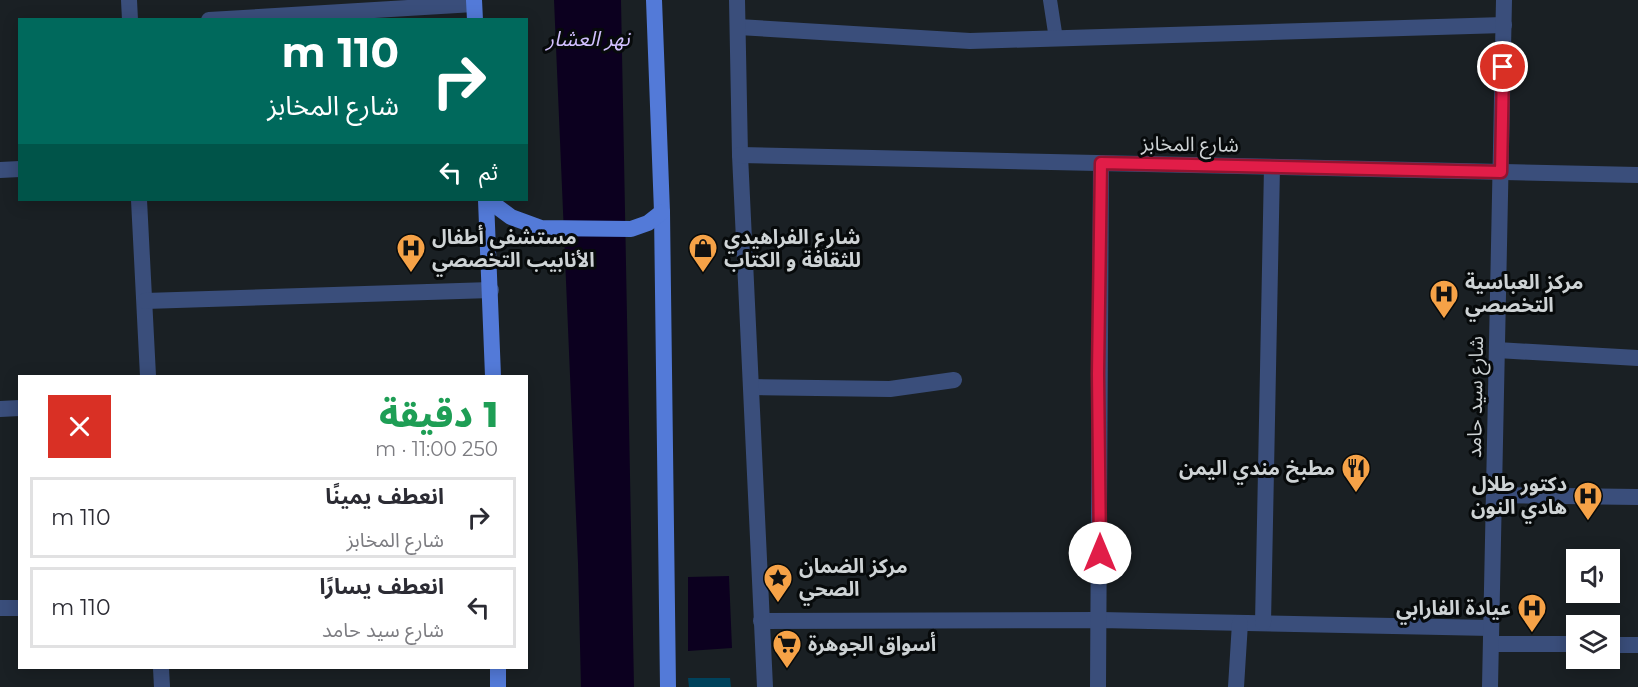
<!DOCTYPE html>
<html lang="ar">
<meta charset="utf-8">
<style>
body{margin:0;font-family:Montserrat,"Noto Sans Arabic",sans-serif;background:#f2f2f3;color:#2b2b33;direction:rtl;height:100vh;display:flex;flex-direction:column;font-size:22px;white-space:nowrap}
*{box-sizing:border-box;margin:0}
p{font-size:20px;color:#7c7c81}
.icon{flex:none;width:33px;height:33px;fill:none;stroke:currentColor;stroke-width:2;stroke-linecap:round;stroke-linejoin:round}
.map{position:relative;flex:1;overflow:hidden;direction:ltr}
.side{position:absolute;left:18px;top:375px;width:510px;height:294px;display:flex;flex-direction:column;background:#fff;border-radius:0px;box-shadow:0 3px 15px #0003;direction:rtl}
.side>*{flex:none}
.hud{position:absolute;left:18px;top:18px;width:510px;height:183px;border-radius:0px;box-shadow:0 3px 15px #0003;direction:rtl;background:#00695c;color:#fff;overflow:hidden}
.tools{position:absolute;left:1566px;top:549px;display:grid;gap:12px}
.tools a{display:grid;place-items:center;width:54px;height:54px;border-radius:0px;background:#fff;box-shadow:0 3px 15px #0003;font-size:30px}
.pin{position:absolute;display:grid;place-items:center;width:51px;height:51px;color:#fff;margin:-26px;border:3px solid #fff;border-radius:50%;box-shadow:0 2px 6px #0007}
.me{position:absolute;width:66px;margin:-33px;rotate:0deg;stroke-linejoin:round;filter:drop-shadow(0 0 4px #0008)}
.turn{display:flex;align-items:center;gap:21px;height:126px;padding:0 30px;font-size:27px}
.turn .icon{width:78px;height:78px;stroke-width:2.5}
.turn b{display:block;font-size:42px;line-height:51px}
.then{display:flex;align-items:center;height:57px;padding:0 30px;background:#0003;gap:12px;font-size:22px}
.round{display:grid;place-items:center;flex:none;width:63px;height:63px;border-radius:0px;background:#f2f2f3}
.summary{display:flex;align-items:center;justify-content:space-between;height:102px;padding:0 30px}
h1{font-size:36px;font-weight:800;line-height:45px;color:#1e9e55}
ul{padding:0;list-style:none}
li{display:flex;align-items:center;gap:18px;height:81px;margin:0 12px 9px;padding:0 18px;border:3px solid #e1e1e2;border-radius:0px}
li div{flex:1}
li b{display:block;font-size:22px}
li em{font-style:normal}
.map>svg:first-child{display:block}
</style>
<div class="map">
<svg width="1638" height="687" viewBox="0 0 1638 687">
<rect width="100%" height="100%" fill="#1a2024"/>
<polygon fill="#00425c" points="688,678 730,678 731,687 689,687"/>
<g fill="#0c001f">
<polygon points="554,0 621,0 634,687 581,687 578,563"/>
<polygon points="729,576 732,648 688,651 688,577"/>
</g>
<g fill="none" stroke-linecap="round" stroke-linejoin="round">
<polyline stroke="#3a4e7b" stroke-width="14" points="1050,0 1056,39"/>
<g stroke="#3a4e7b" stroke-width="16">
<polyline points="129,0 130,20"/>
<polyline points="209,20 474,4"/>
<polyline points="738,27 970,41 1504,25"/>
<polyline points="0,170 20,169"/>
<polyline points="139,200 148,376"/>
<polyline points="145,301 491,290"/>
<polyline points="1497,350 1638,358"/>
<polyline points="752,387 890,389 954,380"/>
<polyline points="0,409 20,408"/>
<polyline points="1494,495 1638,497"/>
<polyline points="0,608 20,608"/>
<polyline points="761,621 1100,620 1491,628"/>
<polyline points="1263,623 1272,167"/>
<polyline points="1491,644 1576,644"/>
<polyline points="1610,645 1638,645"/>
<polyline points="161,668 162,687"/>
<polyline points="1098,687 1101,163"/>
<polyline points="1236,687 1240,623"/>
</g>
<g stroke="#3a4e7b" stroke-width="16">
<polyline points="737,0 740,155 765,687"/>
<polyline points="740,155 1638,175"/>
<polyline points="1490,687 1504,0"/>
</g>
<g stroke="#537ad8" stroke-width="16">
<polyline points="474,0 475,20"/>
<polyline points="654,0 662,212 668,687"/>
<polyline points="486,200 493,376"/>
<polyline points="488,200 511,217 541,228 631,229 648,223 662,212"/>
<polyline points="498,668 498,687"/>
</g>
</g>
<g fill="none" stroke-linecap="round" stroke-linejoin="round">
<g stroke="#92132f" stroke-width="15">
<polyline id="route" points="1100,553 1098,374 1101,163 1501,172 1503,67"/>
</g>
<use href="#route" stroke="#e11d48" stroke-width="10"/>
</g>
<defs>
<g id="hospital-pin" transform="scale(1.5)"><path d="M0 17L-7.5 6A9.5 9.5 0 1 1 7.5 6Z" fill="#f6a247" stroke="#070a0b"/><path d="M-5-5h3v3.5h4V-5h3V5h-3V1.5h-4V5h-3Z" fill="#111"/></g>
<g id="shop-pin" transform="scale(1.5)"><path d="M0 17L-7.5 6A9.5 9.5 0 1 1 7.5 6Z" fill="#f6a247" stroke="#070a0b"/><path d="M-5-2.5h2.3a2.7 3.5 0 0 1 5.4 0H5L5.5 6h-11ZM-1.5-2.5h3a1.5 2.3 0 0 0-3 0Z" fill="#111"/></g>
<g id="restaurant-pin" transform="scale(1.5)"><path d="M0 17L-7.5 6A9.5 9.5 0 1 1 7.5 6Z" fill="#f6a247" stroke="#070a0b"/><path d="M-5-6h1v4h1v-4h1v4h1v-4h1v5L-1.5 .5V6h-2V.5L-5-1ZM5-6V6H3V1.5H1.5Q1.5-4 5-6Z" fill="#111"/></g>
<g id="sight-pin" transform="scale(1.5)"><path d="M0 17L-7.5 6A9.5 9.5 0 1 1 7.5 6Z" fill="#f6a247" stroke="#070a0b"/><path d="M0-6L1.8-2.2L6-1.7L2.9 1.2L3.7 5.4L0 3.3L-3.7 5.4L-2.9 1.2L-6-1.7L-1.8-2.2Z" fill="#111"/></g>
<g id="supermarket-pin" transform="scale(1.5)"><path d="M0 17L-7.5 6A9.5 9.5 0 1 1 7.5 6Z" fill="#f6a247" stroke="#070a0b"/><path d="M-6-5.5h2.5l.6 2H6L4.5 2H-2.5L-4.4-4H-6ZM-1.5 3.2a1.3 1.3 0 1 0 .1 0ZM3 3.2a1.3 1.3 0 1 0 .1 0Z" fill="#111"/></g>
</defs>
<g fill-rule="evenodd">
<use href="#hospital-pin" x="411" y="248"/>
<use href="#shop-pin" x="703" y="248"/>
<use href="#hospital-pin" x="1444" y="294"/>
<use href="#restaurant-pin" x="1356" y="468"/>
<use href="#hospital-pin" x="1588" y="496"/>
<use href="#sight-pin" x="778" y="578"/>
<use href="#hospital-pin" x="1532" y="608"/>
<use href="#supermarket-pin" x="787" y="644"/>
</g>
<g text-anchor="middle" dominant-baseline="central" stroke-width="6" stroke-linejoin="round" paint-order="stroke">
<g font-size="20" fill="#ced3d5" stroke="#070a0b">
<text transform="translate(1190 144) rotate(1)">شارع المخابز</text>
<text transform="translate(1475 397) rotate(-89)">شارع سيد حامد</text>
</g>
<g font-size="20" font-weight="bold" fill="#ced3d5" stroke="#070a0b" text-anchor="start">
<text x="432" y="237">مستشفى أطفال<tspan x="432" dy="23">الأنابيب التخصصي</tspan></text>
<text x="724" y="237">شارع الفراهيدي<tspan x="724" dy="23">للثقافة و الكتاب</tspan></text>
<text x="1465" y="282">مركز العباسية<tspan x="1465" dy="23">التخصصي</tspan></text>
<text x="1335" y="468" text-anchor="end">مطبخ مندي اليمن</text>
<text x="1567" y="484" text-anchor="end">دكتور طلال<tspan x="1567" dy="23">هادي النون</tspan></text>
<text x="799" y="566">مركز الضمان<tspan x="799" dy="23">الصحي</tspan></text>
<text x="1511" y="608" text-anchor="end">عيادة الفارابي</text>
<text x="808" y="644">أسواق الجوهرة</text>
</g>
<g font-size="21" font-style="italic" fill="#d1bffd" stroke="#070a0b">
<text x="588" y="38">نهر العشار</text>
</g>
</g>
</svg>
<div class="tools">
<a><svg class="icon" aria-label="sound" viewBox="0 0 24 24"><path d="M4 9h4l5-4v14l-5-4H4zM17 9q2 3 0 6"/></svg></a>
<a><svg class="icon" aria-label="layers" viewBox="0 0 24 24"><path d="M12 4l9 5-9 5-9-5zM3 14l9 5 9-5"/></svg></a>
</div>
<div class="pin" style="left:1503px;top:67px;background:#d93025"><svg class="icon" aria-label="arrive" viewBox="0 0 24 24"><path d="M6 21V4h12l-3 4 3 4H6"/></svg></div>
<svg class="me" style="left:1100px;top:553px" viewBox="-20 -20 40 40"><circle r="19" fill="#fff"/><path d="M0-13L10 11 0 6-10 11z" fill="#e11d48"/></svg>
<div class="hud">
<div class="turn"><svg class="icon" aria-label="right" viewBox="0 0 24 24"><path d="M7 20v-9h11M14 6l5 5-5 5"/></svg><div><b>110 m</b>شارع المخابز</div></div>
<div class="then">ثم<svg class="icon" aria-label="left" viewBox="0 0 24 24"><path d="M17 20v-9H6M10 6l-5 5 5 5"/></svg></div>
</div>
<section class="side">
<div class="summary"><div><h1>1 دقيقة</h1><p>250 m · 11:00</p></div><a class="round" style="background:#d93025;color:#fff"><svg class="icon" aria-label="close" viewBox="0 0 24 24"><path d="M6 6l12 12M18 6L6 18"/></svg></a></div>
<ul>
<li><svg class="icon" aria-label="right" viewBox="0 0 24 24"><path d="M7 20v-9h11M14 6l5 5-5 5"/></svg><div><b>انعطف يمينًا</b><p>شارع المخابز</p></div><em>110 m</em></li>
<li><svg class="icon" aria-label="left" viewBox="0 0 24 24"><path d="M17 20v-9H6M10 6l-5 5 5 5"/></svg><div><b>انعطف يسارًا</b><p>شارع سيد حامد</p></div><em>110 m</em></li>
</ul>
</section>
</div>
